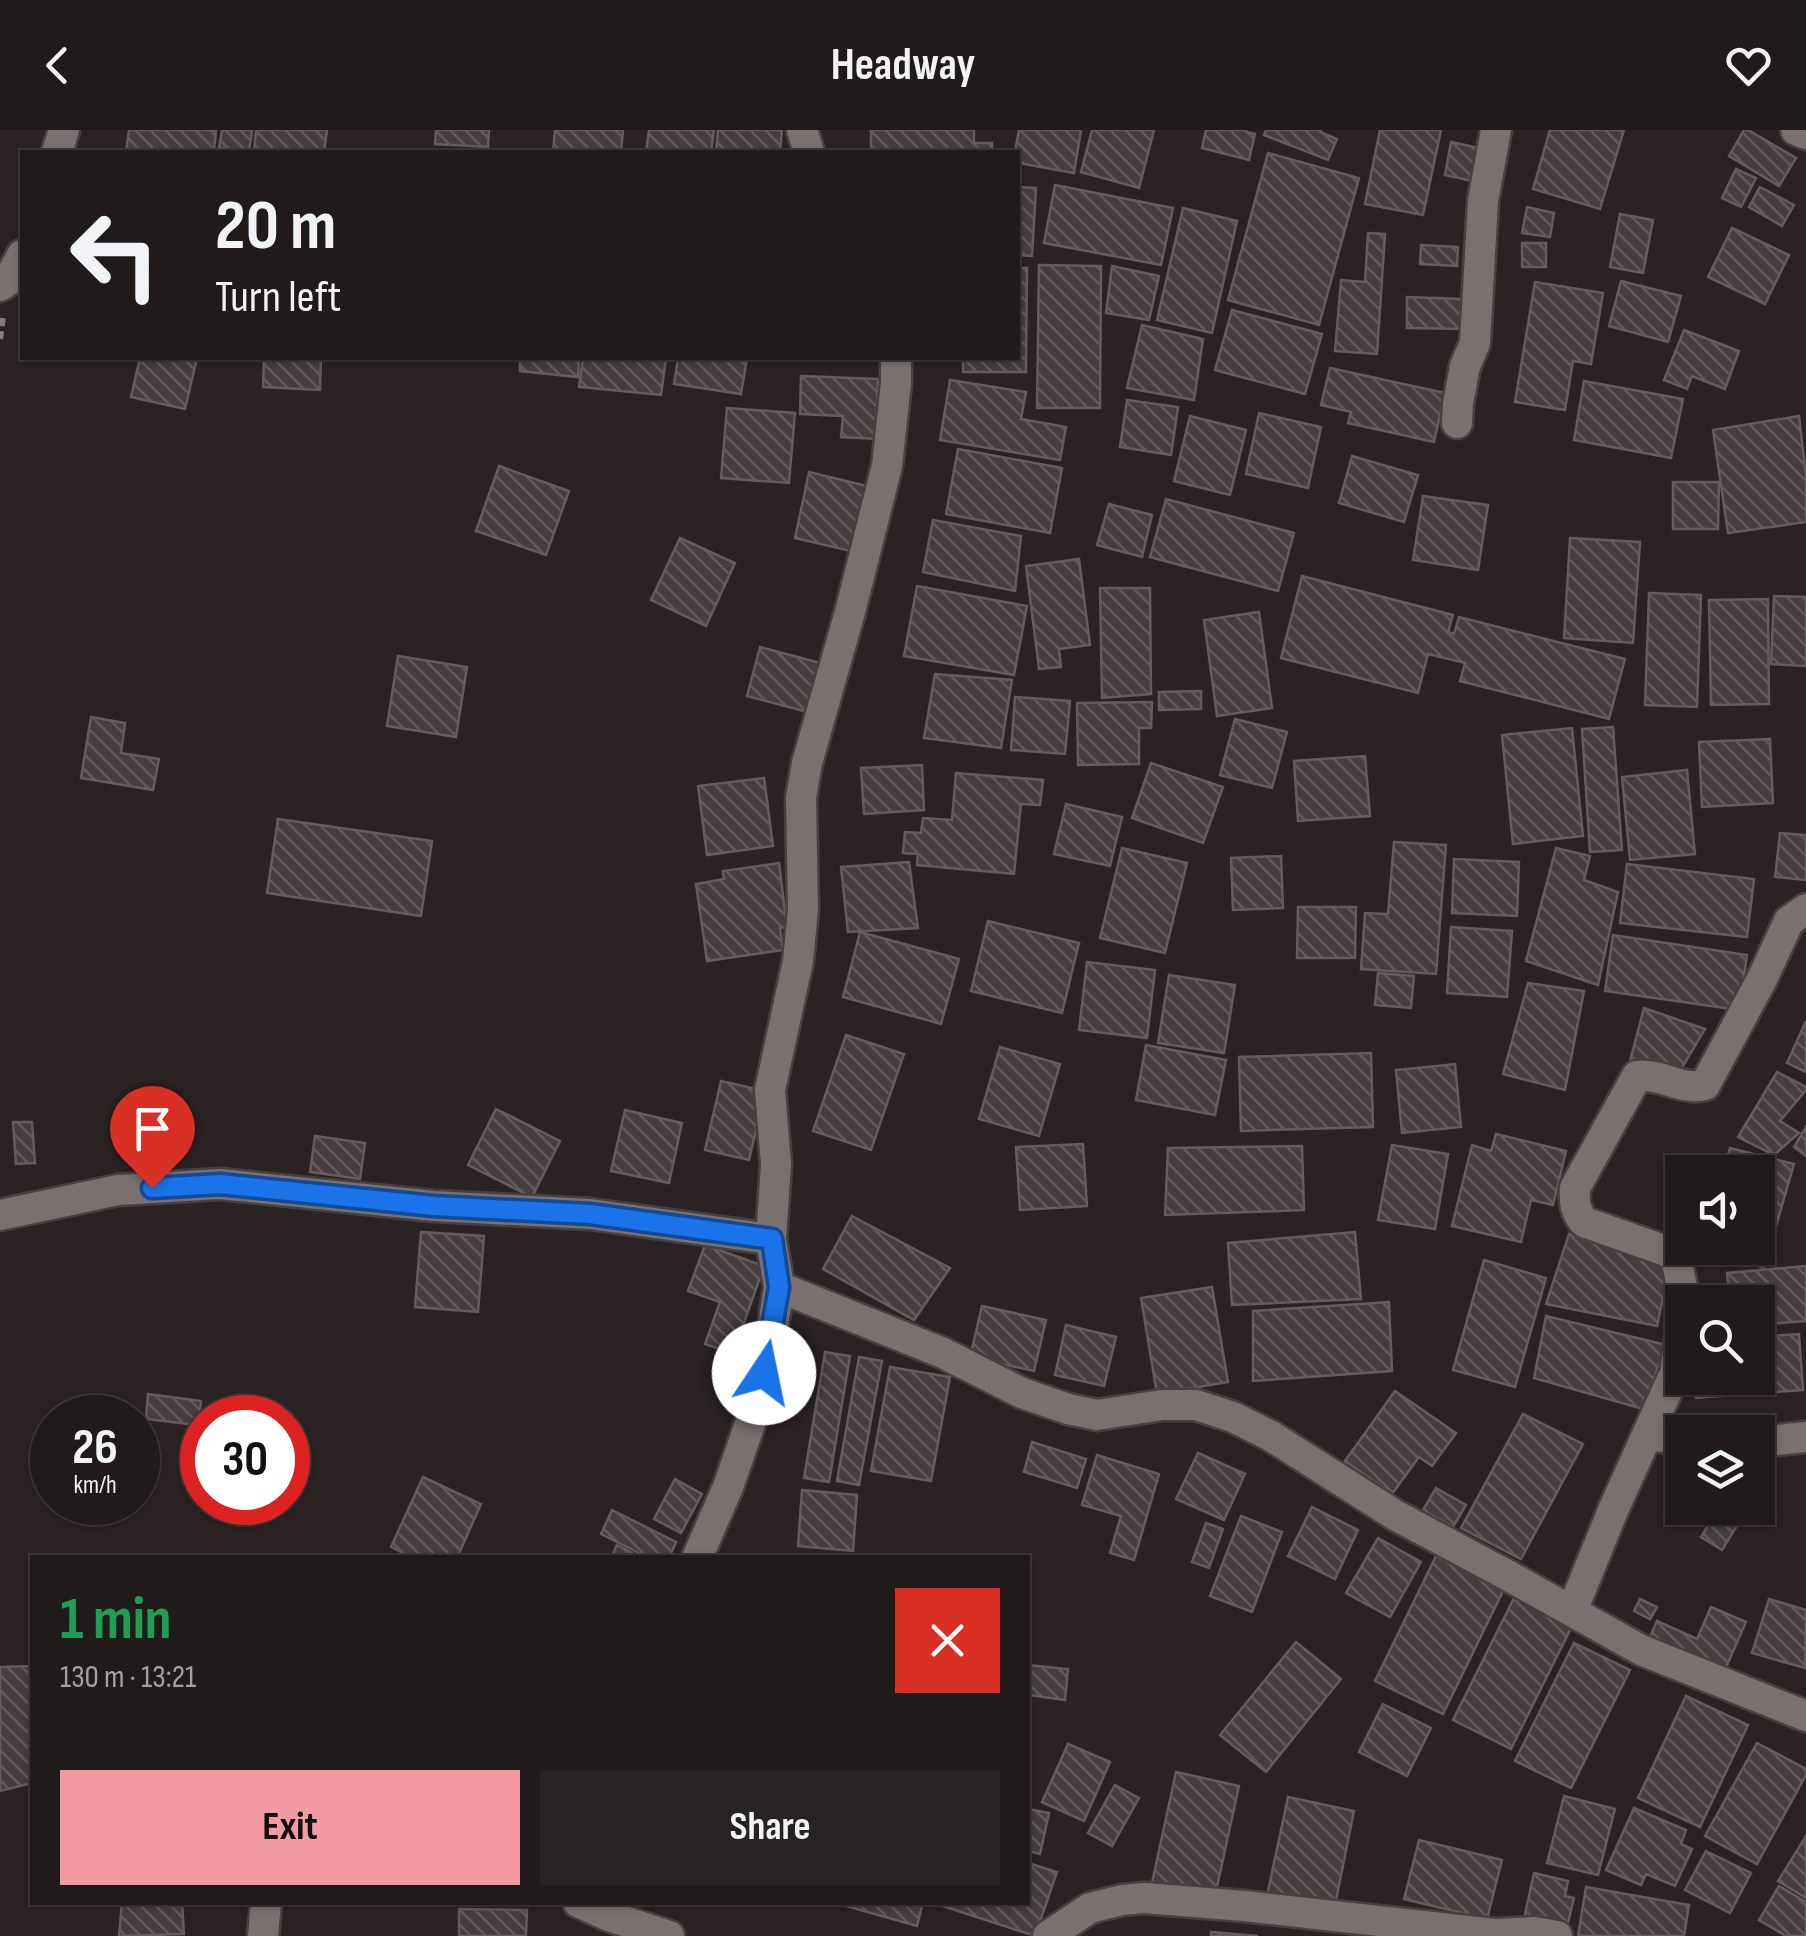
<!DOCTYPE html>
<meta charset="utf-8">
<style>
body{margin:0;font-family:"Sofia Sans Condensed",sans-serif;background:#282323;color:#f1f3f6;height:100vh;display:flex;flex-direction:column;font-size:38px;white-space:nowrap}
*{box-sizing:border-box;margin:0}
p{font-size:32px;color:#a2a1a2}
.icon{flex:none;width:55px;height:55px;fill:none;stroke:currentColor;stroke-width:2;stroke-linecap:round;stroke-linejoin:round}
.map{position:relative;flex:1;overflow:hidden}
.side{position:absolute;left:30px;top:1425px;width:1000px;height:350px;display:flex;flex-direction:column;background:#201a1a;border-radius:0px;box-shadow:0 2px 8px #0004,0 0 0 2px #3d3839}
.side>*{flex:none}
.top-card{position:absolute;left:20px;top:20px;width:1000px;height:210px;border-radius:0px;box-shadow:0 2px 8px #0004,0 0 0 2px #3d3839;background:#201a1a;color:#f1f3f6;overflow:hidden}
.controls{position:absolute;left:1665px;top:1025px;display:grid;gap:20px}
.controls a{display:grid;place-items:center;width:110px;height:110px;border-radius:0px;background:#201a1a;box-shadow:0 2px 8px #0004,0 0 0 2px #3d3839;font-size:50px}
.speed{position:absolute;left:30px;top:1265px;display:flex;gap:20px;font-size:50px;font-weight:700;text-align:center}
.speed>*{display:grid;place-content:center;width:130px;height:130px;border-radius:50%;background:#201a1a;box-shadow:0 2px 8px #0004,0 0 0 2px #3d3839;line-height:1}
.speed small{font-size:25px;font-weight:400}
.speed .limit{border:15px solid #d22;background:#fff;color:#111}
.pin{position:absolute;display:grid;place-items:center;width:85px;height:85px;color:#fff;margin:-102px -42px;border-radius:50% 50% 50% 0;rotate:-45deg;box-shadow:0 0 10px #0007}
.pin .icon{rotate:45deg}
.me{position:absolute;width:110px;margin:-55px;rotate:11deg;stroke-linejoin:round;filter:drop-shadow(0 0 8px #0008)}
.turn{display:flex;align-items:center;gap:35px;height:210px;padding:0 30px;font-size:45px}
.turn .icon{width:130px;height:130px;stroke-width:2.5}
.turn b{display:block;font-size:70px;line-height:85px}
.round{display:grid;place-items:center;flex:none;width:105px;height:105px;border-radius:0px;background:#282323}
.headline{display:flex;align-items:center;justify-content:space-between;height:170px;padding:0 30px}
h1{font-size:60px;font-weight:700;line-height:75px;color:#1e9e55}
.button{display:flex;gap:20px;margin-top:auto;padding:20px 30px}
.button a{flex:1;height:115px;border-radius:0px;background:#f49aa2;color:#111;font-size:40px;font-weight:700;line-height:115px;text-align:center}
.button a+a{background:#282323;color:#f1f3f6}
header{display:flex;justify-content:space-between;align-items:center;height:130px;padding:0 30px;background:#201a1a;font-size:45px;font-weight:700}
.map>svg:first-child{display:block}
</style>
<header><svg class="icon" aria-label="back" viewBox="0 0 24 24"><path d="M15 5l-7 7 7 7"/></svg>Headway<svg class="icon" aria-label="heart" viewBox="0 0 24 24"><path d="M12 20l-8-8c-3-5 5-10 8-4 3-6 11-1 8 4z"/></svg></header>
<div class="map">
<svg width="1806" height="1806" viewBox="0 0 1806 1806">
<defs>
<pattern id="building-back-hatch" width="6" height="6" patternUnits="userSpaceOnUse" patternTransform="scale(2.5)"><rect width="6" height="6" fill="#463e3e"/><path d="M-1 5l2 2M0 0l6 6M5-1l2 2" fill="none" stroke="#615a5a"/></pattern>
</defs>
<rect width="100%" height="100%" fill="#2a2223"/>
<g fill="url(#building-back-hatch)" stroke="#655c5d" stroke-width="2.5">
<polygon points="129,0 216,0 214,22 219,22 126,22"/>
<polygon points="222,0 252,0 249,22 219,18"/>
<polygon points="256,0 327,0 324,22 254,22"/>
<polygon points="436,0 489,0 488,17 435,14"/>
<polygon points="555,0 623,0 621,22 553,22"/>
<polygon points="649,0 714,0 711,22 646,22"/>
<polygon points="718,0 782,0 780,22 716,22"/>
<polygon points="871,0 974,0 974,13 992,13 992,22 871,22"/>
<polygon points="1019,0 1081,0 1074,43 1018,33 1018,22 1015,22"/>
<polygon points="1092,0 1154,0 1139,58 1081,42"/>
<polygon points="1206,0 1246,0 1246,2 1255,4 1249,30 1202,18"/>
<polygon points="1266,0 1321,0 1320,2 1337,9 1328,30 1264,5"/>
<polygon points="1380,0 1441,0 1423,85 1365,74"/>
<polygon points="1550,0 1624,0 1600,79 1533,59"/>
<polygon points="1744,0 1748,0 1796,28 1779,56 1729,26"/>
<polygon points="1451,12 1479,18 1472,51 1445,45"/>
<polygon points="1268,23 1359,48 1319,195 1228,170"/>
<polygon points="1736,39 1756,48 1741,77 1722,68"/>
<polygon points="1055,55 1173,78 1161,135 1044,113"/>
<polygon points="1018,57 1036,58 1032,126 1018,125"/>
<polygon points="1760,57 1794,75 1782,96 1749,77"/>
<polygon points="1527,77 1554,83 1550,107 1522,103"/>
<polygon points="1183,78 1237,91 1212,203 1157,190"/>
<polygon points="1620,84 1653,90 1643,143 1610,137"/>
<polygon points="1732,98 1789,125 1765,174 1708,147"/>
<polygon points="1368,103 1385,104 1377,224 1335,221 1341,150 1365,152"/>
<rect x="1522" y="113" width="24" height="24"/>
<polygon points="1421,115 1458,117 1457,136 1420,134"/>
<polygon points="1039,135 1101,136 1100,278 1037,278"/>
<polygon points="1112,136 1159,146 1149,190 1106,183"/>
<polygon points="1018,138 1027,138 1026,242 963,242 963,228 1018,228"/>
<polygon points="1621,151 1681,166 1668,212 1609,196"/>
<polygon points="1535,152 1603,163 1591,234 1573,231 1565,280 1515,272"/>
<polygon points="1407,167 1462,169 1461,199 1407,198"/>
<polygon points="1232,180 1322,204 1305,264 1215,240"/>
<polygon points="1142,195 1203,209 1194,270 1127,258"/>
<polygon points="1684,200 1739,221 1725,259 1692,246 1687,259 1664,250"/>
<polygon points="140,228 197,228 185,279 131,267"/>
<polygon points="264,228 321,228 320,260 263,257"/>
<polygon points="520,228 579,228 578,247 520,241"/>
<polygon points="583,228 666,228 661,265 579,257"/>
<polygon points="678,228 747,228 741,264 674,254"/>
<polygon points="1330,238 1445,263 1434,312 1348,293 1351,282 1321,275"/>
<polygon points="801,246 878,249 876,309 841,307 843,286 800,284"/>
<polygon points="950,250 1026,262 1021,289 1066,297 1060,330 940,310"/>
<polygon points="1584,251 1683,269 1671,328 1574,310"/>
<polygon points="1127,270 1178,277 1171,325 1120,317"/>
<polygon points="727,278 795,283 789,353 721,348"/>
<polygon points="1259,283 1321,297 1308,358 1246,344"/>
<polygon points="1190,286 1246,300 1230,365 1174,351"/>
<polygon points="1799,286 1806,347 1806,392 1728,403 1713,300"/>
<polygon points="958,319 1062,338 1050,403 946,384"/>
<polygon points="1352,326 1418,345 1404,392 1339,373"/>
<polygon points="499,336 569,361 546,425 476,401"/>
<polygon points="809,342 871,357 855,422 795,408"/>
<polygon points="1673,352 1719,352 1718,399 1673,399"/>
<polygon points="1423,366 1488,375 1478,440 1413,430"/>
<polygon points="1166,369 1294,403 1278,461 1150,427"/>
<polygon points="1109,374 1152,385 1142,427 1097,415"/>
<polygon points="933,390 1021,406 1015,461 923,442"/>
<polygon points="680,408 735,433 706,496 651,470"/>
<polygon points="1570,408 1640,412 1633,513 1564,508"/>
<polygon points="1079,429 1090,515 1059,519 1061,537 1039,539 1026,436"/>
<polygon points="1302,446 1453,485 1448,502 1454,504 1459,487 1625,529 1609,589 1460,551 1465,533 1428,524 1418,563 1281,528"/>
<polygon points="917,456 1027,476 1014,545 904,526"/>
<polygon points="1100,458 1150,458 1151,564 1102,568"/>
<polygon points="1649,463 1701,465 1697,577 1645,575"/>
<polygon points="1774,466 1806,467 1806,536 1771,534"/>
<polygon points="1768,469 1769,574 1711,575 1709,470"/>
<polygon points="1259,482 1272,578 1217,586 1204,490"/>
<polygon points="760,517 824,534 811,583 747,566"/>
<polygon points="398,526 467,537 456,607 387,596"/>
<polygon points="935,544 1012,550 1001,618 924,608"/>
<polygon points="1201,561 1201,579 1159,580 1159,562"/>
<polygon points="1015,567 1070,571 1065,624 1011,620"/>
<polygon points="1152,572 1151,598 1139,598 1139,634 1078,635 1077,573"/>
<polygon points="91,587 125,593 121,623 159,629 153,660 81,648"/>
<polygon points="1235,589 1287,602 1272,658 1220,645"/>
<polygon points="1613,597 1622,720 1590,722 1582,599"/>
<polygon points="1572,598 1583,706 1513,714 1502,605"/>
<polygon points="1770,609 1773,673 1702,677 1699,612"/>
<polygon points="1365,626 1370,686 1298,691 1294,631"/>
<polygon points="1151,633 1223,657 1203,713 1132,688"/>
<polygon points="922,635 924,680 864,684 861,638"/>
<polygon points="1687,640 1695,724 1630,730 1622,647"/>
<polygon points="956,643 1043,650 1040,675 1021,674 1014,744 917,735 918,724 903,723 905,702 921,703 923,688 952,690"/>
<polygon points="764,648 773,716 707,725 698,656"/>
<polygon points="1066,674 1122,687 1110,736 1054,724"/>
<polygon points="278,689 432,711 421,786 267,763"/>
<polygon points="1780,703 1806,705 1806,750 1775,747"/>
<polygon points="1394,712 1446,715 1436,844 1361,839 1365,783 1388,784"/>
<polygon points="1122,718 1187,733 1165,823 1100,808"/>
<polygon points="1556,718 1590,726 1584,750 1618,762 1598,855 1526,831"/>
<polygon points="1281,726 1283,778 1233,780 1231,728"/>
<polygon points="1454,729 1519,732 1517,786 1452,783"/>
<polygon points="909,732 918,798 848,802 841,737"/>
<polygon points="779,733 787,797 780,798 783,820 707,831 696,754 724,749 723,741"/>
<polygon points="1627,734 1754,749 1747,807 1620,793"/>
<polygon points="1298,777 1356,777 1355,828 1297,828"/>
<polygon points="988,791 1079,813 1062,883 971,861"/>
<polygon points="1451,797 1512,801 1507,867 1447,863"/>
<polygon points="860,802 959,829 941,894 843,867"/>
<polygon points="1613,805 1747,825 1739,880 1605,861"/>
<polygon points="1087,832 1155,840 1147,908 1079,900"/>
<polygon points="1378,843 1414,846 1411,878 1375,875"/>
<polygon points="1169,845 1235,855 1224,923 1158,913"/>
<polygon points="1528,853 1584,861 1565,960 1503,944"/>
<polygon points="1644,878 1705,899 1680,941 1629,935"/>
<polygon points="1806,891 1806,942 1787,933"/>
<polygon points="846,905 904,924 871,1020 813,1001"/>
<polygon points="1146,915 1226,930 1215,985 1136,970"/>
<polygon points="1000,917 1060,934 1039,1006 979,989"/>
<polygon points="1371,923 1373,997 1241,1001 1239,927"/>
<polygon points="1455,934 1461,997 1402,1003 1396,940"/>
<polygon points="1777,942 1806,957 1806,960 1780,991 1799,1003 1774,1025 1738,1007"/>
<polygon points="721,951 765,961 749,1030 705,1020"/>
<polygon points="496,979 560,1011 532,1067 468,1035"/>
<polygon points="625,980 682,993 669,1053 611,1041"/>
<polygon points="13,992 32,992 35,1033 16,1034"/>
<polygon points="1806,997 1806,1026 1794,1017"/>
<polygon points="1496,1004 1566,1021 1553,1075 1531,1070 1521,1112 1452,1096 1472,1015 1491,1021"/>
<polygon points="315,1006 365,1013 360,1049 310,1042"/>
<polygon points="1083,1014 1087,1076 1020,1080 1016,1017"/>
<polygon points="1392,1015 1448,1024 1435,1099 1378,1090"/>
<polygon points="1302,1016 1304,1080 1165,1085 1168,1018"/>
<polygon points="1730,1018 1794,1034 1764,1138 1700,1118 1758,1118 1758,1042 1723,1042"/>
<polygon points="852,1086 950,1138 914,1190 823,1139"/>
<polygon points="421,1102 484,1106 478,1182 415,1177"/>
<polygon points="1355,1102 1361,1169 1232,1175 1228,1113"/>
<polygon points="1569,1104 1671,1131 1657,1196 1546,1174"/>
<polygon points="705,1115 764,1136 733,1224 705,1214 720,1172 688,1161"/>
<polygon points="1484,1130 1546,1148 1515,1257 1453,1240"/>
<polygon points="1806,1136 1806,1191 1758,1195 1758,1172 1730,1172 1727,1143"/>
<polygon points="1212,1157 1228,1252 1157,1264 1141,1168"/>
<polygon points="1389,1172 1392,1241 1253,1251 1253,1181"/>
<polygon points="982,1176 1046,1190 1034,1241 970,1227"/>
<polygon points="1546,1186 1666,1215 1643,1279 1534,1248"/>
<polygon points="1066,1195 1116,1207 1104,1256 1055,1245"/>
<polygon points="1799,1204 1803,1260 1696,1268 1695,1248 1758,1248 1758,1207"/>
<polygon points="825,1222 850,1226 829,1352 804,1348"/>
<polygon points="859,1227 882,1231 859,1355 837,1351"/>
<polygon points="890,1237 950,1247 931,1351 871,1341"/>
<polygon points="1395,1261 1456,1303 1432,1336 1419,1327 1392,1364 1345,1331"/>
<polygon points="148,1264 201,1271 198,1295 146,1289"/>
<polygon points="1523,1284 1583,1314 1521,1429 1461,1398"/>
<polygon points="1032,1312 1086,1329 1077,1358 1024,1342"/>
<polygon points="1198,1323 1245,1344 1224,1390 1176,1369"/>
<polygon points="1097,1325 1159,1344 1134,1430 1110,1423 1121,1386 1082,1375"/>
<polygon points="423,1347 481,1374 457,1428 413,1428 391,1417"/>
<polygon points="675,1349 702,1364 681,1403 654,1389"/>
<polygon points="1436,1358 1466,1375 1453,1397 1423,1380"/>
<polygon points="802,1360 857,1365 853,1421 798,1416"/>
<polygon points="1312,1377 1358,1400 1335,1449 1288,1426"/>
<polygon points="1719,1378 1740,1378 1746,1381 1722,1420 1701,1407"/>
<polygon points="612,1380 676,1412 669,1428 649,1428 601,1404"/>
<polygon points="1241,1386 1282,1402 1252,1482 1210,1466"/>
<polygon points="1206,1393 1223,1399 1209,1438 1192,1432"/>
<polygon points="1378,1408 1421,1432 1390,1487 1346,1463"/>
<polygon points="617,1415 642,1428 611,1428"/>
<polygon points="1436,1426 1504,1459 1443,1584 1375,1551"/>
<polygon points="1515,1466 1573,1494 1511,1619 1453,1590"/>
<polygon points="1640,1469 1657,1477 1650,1489 1634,1481"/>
<polygon points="1769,1469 1806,1480 1805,1538 1752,1523"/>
<polygon points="1711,1477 1746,1492 1724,1542 1649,1509 1657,1491 1697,1509"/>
<polygon points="1296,1512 1341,1549 1266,1642 1220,1605"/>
<polygon points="1574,1513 1630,1540 1571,1658 1515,1631"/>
<polygon points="1028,1535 1068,1539 1065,1570 1028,1565"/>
<polygon points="32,1536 32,1653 0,1661 0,1537"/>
<polygon points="1686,1566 1748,1595 1700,1697 1638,1668"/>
<polygon points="1383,1574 1431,1598 1407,1646 1359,1622"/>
<polygon points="1757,1613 1806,1639 1806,1645 1757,1734 1705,1706"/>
<polygon points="1068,1614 1110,1632 1084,1691 1042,1672"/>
<polygon points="1176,1642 1239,1656 1215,1766 1152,1753"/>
<polygon points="1115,1655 1139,1668 1112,1716 1088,1703"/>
<polygon points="1564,1666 1615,1679 1598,1745 1547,1733"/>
<polygon points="1288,1667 1354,1681 1334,1780 1267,1766"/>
<polygon points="1634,1678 1686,1700 1681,1714 1692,1719 1675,1756 1646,1744 1641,1755 1606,1740"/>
<polygon points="1028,1679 1049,1683 1040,1724 1028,1721"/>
<polygon points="1806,1706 1806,1768 1778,1751"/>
<polygon points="1419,1710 1502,1730 1487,1789 1404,1769"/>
<polygon points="1706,1721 1751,1743 1730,1783 1685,1760"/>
<polygon points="1028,1733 1057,1742 1035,1806 930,1772 1028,1772"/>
<polygon points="1534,1743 1568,1751 1565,1766 1574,1768 1566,1801 1523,1793"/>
<polygon points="1779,1756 1806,1772 1806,1806 1786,1806 1759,1790"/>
<polygon points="1586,1757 1689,1775 1684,1806 1578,1806"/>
<polygon points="122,1772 182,1772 184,1804 119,1806"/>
<polygon points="832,1772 923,1772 917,1796"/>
<polygon points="459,1779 527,1780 526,1806 459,1806"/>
<polygon points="1211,1802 1258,1806 1211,1806"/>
</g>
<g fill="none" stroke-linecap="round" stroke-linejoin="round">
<g stroke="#464040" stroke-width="35">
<g id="street">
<polyline points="802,0 809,22"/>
<polyline points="1796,0 1806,4"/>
<polyline points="57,22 64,0"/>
<polyline points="0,156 8,151 22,125"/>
<polyline points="1457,293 1458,274 1465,236 1475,213 1483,71 1496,0"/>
<polyline points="0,1085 118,1060 220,1054 434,1076 590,1084 771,1109"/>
<polyline points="779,1157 943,1223 1022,1263 1068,1279 1097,1285 1162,1275 1196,1275 1233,1287 1271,1306 1395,1385 1507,1445 1641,1520 1806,1586"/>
<path d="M1685 1172 1676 1127 1669 1122 1584 1092C1575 1081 1574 1072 1575 1058L1637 946C1661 943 1682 961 1705 955L1762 849 1789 791 1806 779"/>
<polyline points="1648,1306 1682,1308"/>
<polyline points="1758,1312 1806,1307"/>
<polyline points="697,1428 728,1357 758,1271 770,1214 779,1157 771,1109 776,1034 770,960 798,831 803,780 801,668 807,633 850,482 887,336 896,253 896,228"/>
<polyline points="1572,1481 1614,1378 1675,1243 1682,1196"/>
<polyline points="578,1772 609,1786 669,1806"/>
<polyline points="263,1806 266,1772"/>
<polyline points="1048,1806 1090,1778 1122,1770 1144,1768 1244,1776 1495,1804 1534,1802 1557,1806"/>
</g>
</g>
<polyline stroke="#837c7d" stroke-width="6" stroke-dasharray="8 5" stroke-linecap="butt" points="0,209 3,187"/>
<use href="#street" stroke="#797070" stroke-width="30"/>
</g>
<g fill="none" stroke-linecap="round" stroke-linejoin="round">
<g stroke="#114b97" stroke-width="25">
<polyline id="route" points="152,1058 220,1054 434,1076 590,1084 772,1109 779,1157 764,1243"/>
</g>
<use href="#route" stroke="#1a73e8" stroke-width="18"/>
</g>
</svg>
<div class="controls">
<a><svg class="icon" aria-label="sound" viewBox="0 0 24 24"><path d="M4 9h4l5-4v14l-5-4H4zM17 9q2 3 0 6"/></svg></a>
<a><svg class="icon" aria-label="search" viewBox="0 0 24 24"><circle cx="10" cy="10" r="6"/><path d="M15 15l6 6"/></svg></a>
<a><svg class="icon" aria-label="layers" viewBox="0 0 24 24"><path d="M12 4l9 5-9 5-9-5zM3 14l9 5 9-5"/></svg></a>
</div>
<div class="speed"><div>26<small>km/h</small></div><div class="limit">30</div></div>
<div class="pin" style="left:152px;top:1058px;background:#d93025"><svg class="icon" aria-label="arrive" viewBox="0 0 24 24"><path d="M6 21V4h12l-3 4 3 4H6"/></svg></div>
<svg class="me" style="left:764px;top:1243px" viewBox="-20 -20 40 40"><circle r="19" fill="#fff"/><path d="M0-13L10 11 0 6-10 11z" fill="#1a73e8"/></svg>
<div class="top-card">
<div class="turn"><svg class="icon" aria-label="left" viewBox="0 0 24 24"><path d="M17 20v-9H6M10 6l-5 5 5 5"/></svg><div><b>20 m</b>Turn left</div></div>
</div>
<section class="side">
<div class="headline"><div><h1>1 min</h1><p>130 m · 13:21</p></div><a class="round" style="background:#d93025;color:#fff"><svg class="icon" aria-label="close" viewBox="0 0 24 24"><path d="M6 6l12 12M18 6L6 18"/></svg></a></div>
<div class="button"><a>Exit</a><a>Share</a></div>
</section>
</div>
